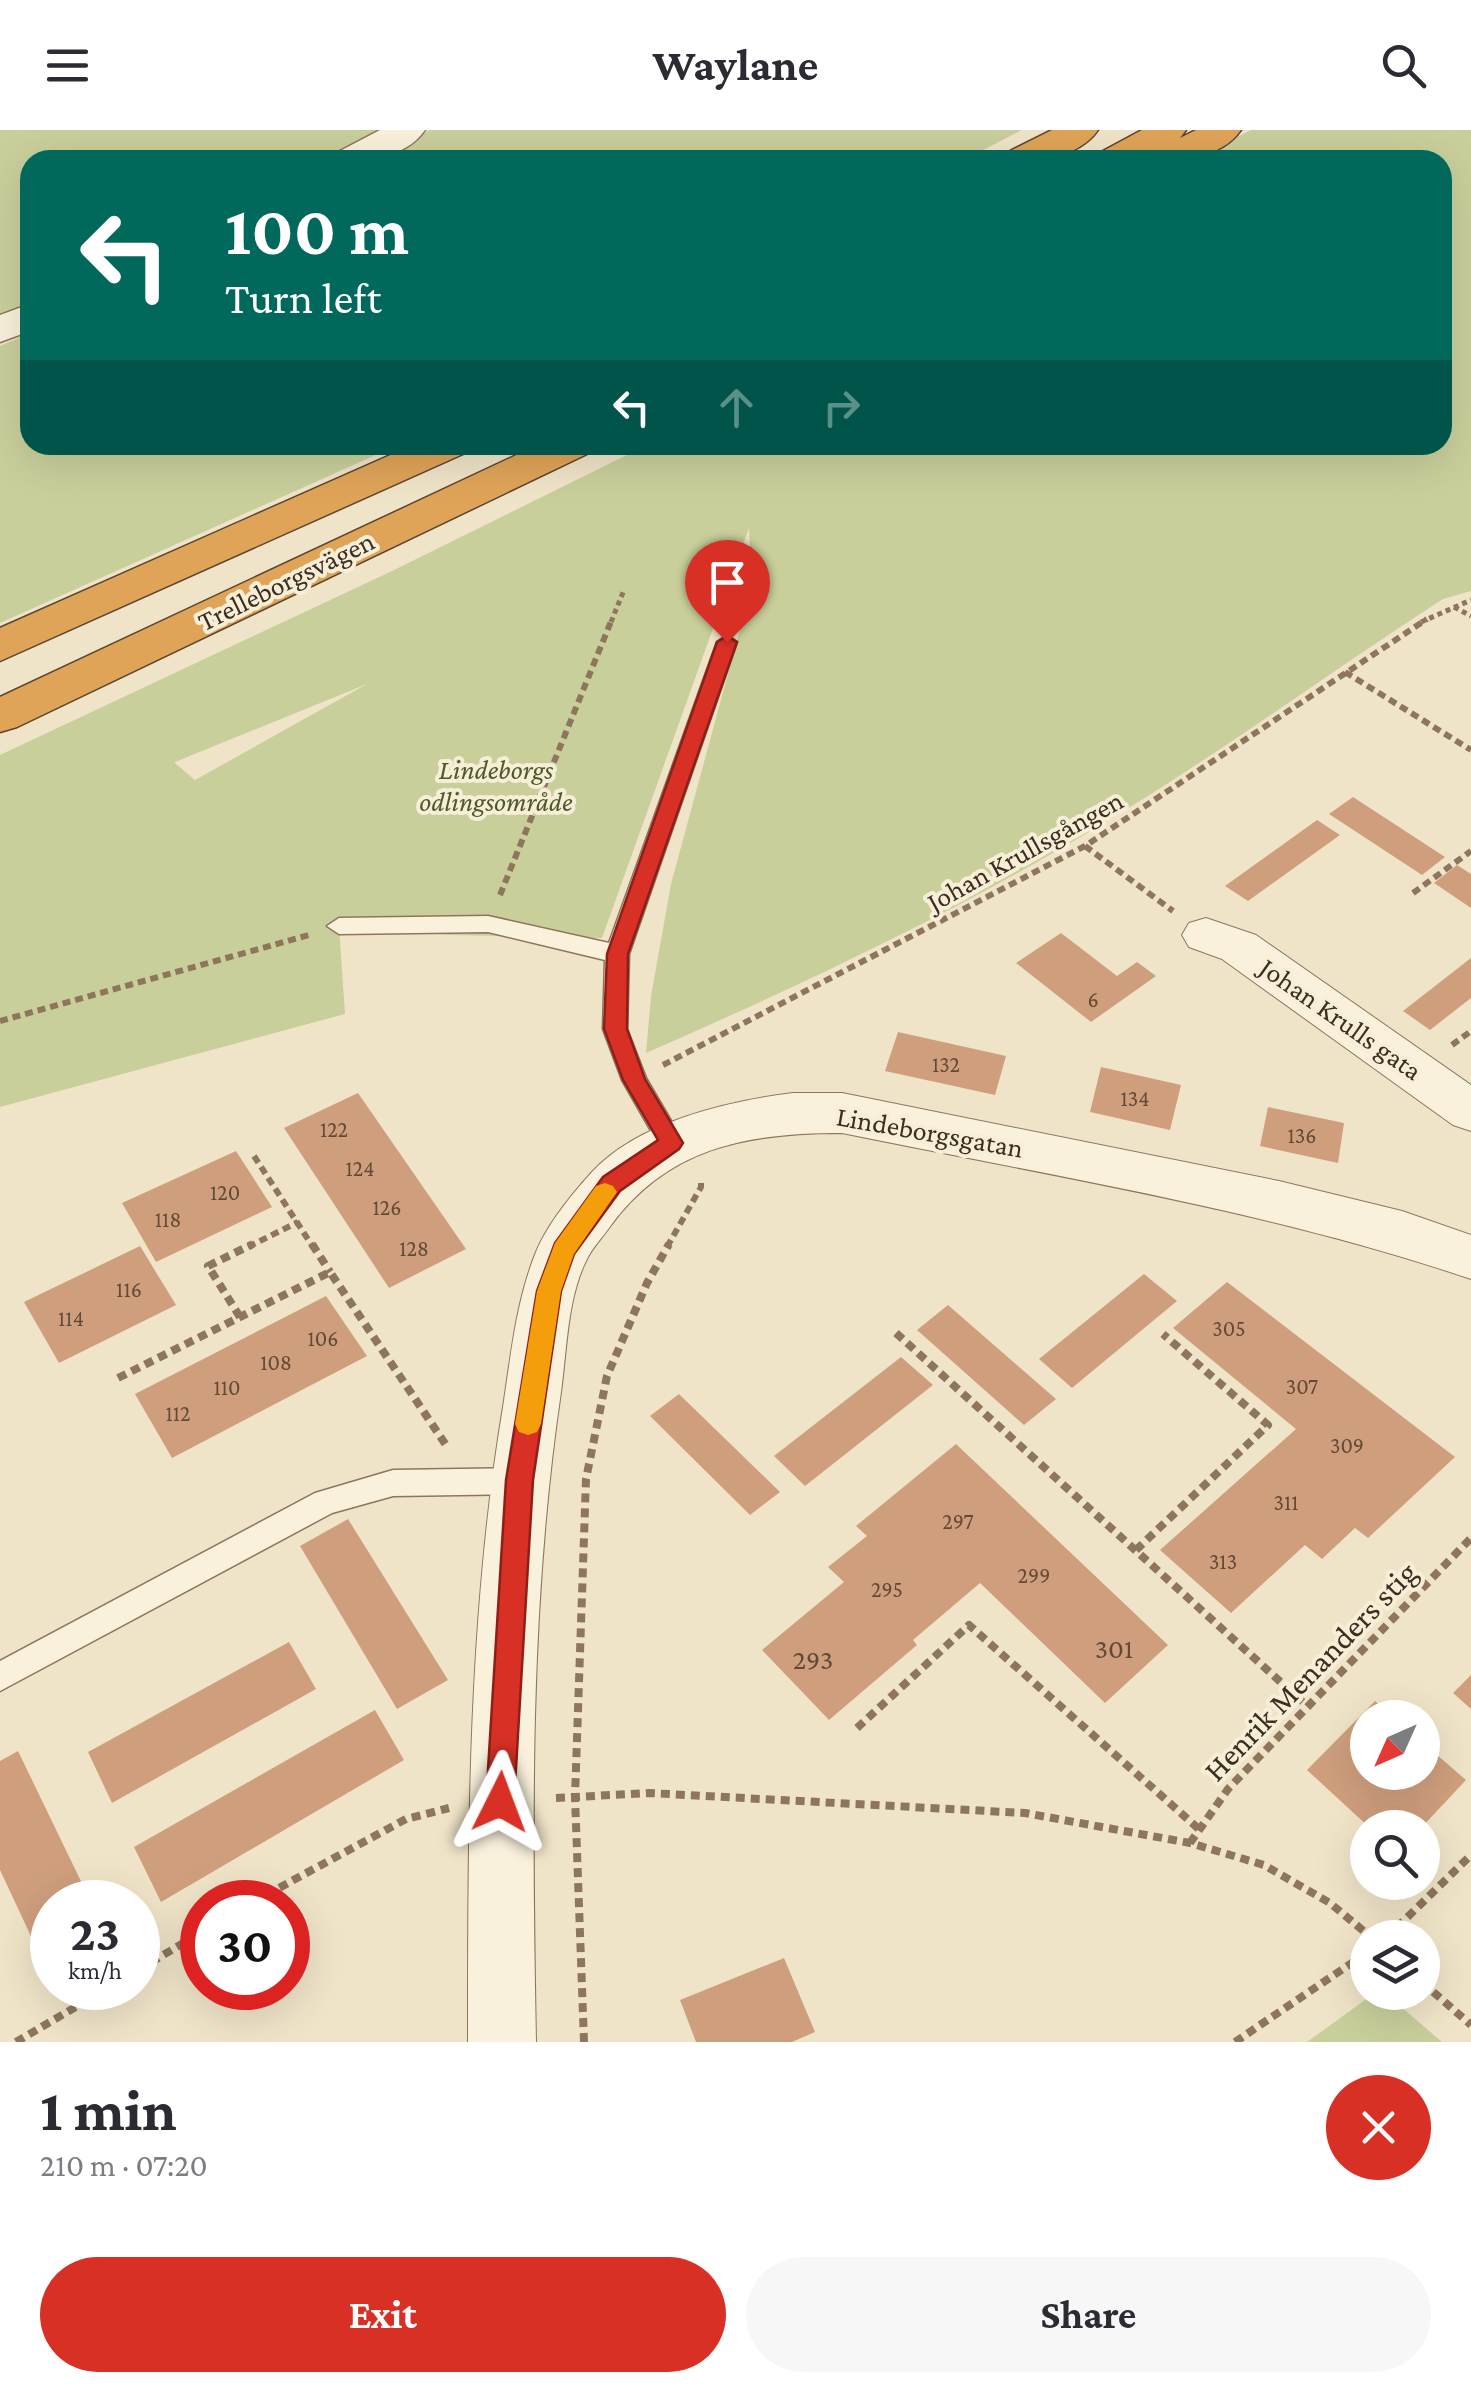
<!DOCTYPE html>
<meta charset="utf-8">
<style>
body{margin:0;font-family:"Crimson Pro",serif;background:#f7f7f7;color:#2b2b33;height:100vh;display:flex;flex-direction:column;font-size:38px;white-space:nowrap}
*{box-sizing:border-box;margin:0}
p{font-size:32px;color:#7c7c81}
.icon{flex:none;width:55px;height:55px;fill:none;stroke:currentColor;stroke-width:2;stroke-linecap:round;stroke-linejoin:round}
.map{position:relative;height:1912px;overflow:hidden}
.details{display:flex;flex-direction:column;background:#fff;flex:1}
.details>*{flex:none}
.banner{position:absolute;left:20px;top:20px;width:1432px;height:305px;border-radius:30px;box-shadow:0 10px 40px #0002;background:#00695c;color:#fff;overflow:hidden}
.needle{width:65px;rotate:225deg}
.buttons{position:absolute;left:1350px;top:1570px;display:grid;gap:20px}
.buttons a{display:grid;place-items:center;width:90px;height:90px;border-radius:50%;background:#fff;box-shadow:0 10px 40px #0002;font-size:50px}
.speed{position:absolute;left:30px;top:1750px;display:flex;gap:20px;font-size:50px;font-weight:700;text-align:center}
.speed>*{display:grid;place-content:center;width:130px;height:130px;border-radius:50%;background:#fff;box-shadow:0 10px 40px #0002;line-height:1}
.speed small{font-size:25px;font-weight:400}
.speed .limit{border:15px solid #d22;background:#fff;color:#111}
.pin{position:absolute;display:grid;place-items:center;width:85px;height:85px;color:#fff;margin:-102px -42px;border-radius:50% 50% 50% 0;rotate:-45deg;box-shadow:0 0 10px #0007}
.pin .icon{rotate:45deg}
.me{position:absolute;width:110px;margin:-55px;rotate:3deg;stroke-linejoin:round;filter:drop-shadow(0 0 8px #0008)}
.turn{display:flex;align-items:center;gap:35px;height:210px;padding:0 40px;font-size:45px}
.turn .icon{width:130px;height:130px;stroke-width:2.5}
.turn b{display:block;font-size:70px;line-height:85px}
.lanes{display:flex;align-items:center;height:95px;padding:0 40px;background:#0003;justify-content:center;gap:50px;direction:ltr}
.lanes .off{opacity:.35}
.round{display:grid;place-items:center;flex:none;width:105px;height:105px;border-radius:52px;background:#f7f7f7}
.head{display:flex;align-items:center;justify-content:space-between;height:170px;padding:0 40px}
h1{font-size:60px;font-weight:700;line-height:75px}
.cta{display:flex;gap:20px;margin-top:auto;padding:20px 40px}
.cta a{flex:1;height:115px;border-radius:60px;background:#d93025;color:#fff;font-size:40px;font-weight:700;line-height:115px;text-align:center}
.cta a+a{background:#f7f7f7;color:#2b2b33}
header{display:flex;justify-content:space-between;align-items:center;height:130px;padding:0 40px;background:#fff;font-size:45px;font-weight:700}
.map>svg:first-child{display:block}
</style>
<header><svg class="icon" aria-label="menu" viewBox="0 0 24 24"><path d="M4 6h16M4 12h16M4 18h16"/></svg>Waylane<svg class="icon" aria-label="search" viewBox="0 0 24 24"><circle cx="10" cy="10" r="6"/><path d="M15 15l6 6"/></svg></header>
<div class="map">
<svg width="1471" height="1912" viewBox="0 0 1471 1912">
<rect width="100%" height="100%" fill="#f0e4c8"/>
<g fill="#c9cf9b" fill-rule="evenodd">
<polygon points="0,0 383,0 327,30 30,30 30,173 0,187"/>
<polygon points="430,0 1022,0 964,30 376,30"/>
<path d="M1251 0H1471V461L1443 469C1333 540 1226 619 1114 687 965 778 806 853 646 923L651 866 671 754 752 455 749 398 602 808 449 805 339 796 345 884 0 977V625L392 441 647 315H1442V30H1192ZM367 554 195 650 175 633V632Z"/>
<polygon points="30,203 30,315 398,315 0,493 0,216"/>
<polygon points="1376,1862 1385,1863 1442,1912 1307,1912"/>
</g>
<g fill="#cf9f7d">
<polygon points="1353,667 1445,727 1422,745 1329,684"/>
<polygon points="1317,690 1340,705 1248,771 1225,756"/>
<polygon points="1457,735 1471,744 1471,778 1434,753"/>
<polygon points="1061,803 1117,846 1137,832 1156,846 1091,892 1016,833"/>
<polygon points="1471,828 1471,868 1430,900 1403,881"/>
<polygon points="898,902 1006,926 995,965 885,941"/>
<polygon points="1101,937 1181,955 1170,1000 1090,982"/>
<polygon points="358,963 466,1119 389,1158 284,998"/>
<polygon points="1268,977 1344,993 1338,1033 1260,1016"/>
<polygon points="236,1021 272,1077 156,1132 122,1073"/>
<polygon points="140,1116 176,1175 59,1233 24,1172"/>
<polygon points="1144,1144 1177,1171 1072,1258 1039,1229"/>
<polygon points="1227,1152 1455,1327 1368,1408 1355,1398 1322,1429 1305,1415 1231,1483 1160,1420 1296,1299 1173,1198"/>
<polygon points="326,1166 367,1226 172,1328 135,1264"/>
<polygon points="948,1175 1056,1269 1024,1295 917,1200"/>
<polygon points="901,1227 933,1255 805,1356 774,1326"/>
<polygon points="679,1264 780,1362 750,1385 650,1286"/>
<polygon points="956,1314 1168,1515 1105,1573 980,1453 913,1510 917,1515 829,1590 762,1520 844,1452 828,1437 867,1406 856,1396"/>
<polygon points="348,1389 448,1550 397,1579 300,1416"/>
<polygon points="289,1512 316,1559 112,1673 88,1622"/>
<polygon points="1471,1545 1471,1579 1453,1563"/>
<polygon points="1375,1571 1394,1588 1368,1588 1368,1642 1422,1642 1422,1612 1466,1650 1421,1698 1370,1698 1307,1640"/>
<polygon points="375,1580 404,1630 161,1772 134,1717"/>
<polygon points="18,1621 91,1772 52,1772 52,1829 44,1834 0,1740 0,1631"/>
<polygon points="784,1828 815,1902 792,1912 696,1912 680,1870"/>
</g>
<g fill="none" stroke-linecap="round" stroke-linejoin="round">
<g stroke="#8d765c" stroke-width="3">
<g id="service">
<polygon points="727,505 737,512 629,824 627,899 646,948 684,1013 680,1020 662,1020 622,950 603,899 605,830 488,802 339,804 327,796 339,788 488,786 609,813 717,512"/>
<polygon points="519,1338 529,1342 533,1351 529,1360 519,1364 393,1366 332,1383 0,1561 0,1531 315,1363 393,1340"/>
</g>
</g>
<g stroke="#8d765c" stroke-width="2">
<g id="minor">
<polygon points="1206,788 1256,805 1471,955 1471,1001 1453,995 1222,829 1189,817 1182,805 1189,793"/>
<path d="M793 963H842L1279 1051 1402 1081 1471 1105V1149C1267 1080 1052 1046 842 1003 747 1003 667 1017 609 1098 602 1108 592 1118 587 1129 567 1168 567 1220 561 1262 529 1477 532 1696 536 1912H468C468 1701 468 1486 503 1277 511 1225 516 1171 536 1122 547 1095 572 1064 592 1042 638 992 728 971 793 963Z"/>
</g>
</g>
<g stroke="#8d765c" stroke-width="3">
<g id="tertiary">
<path d="M380 0H425C404 30 365 30 333 30L338 22Z"/>
<polygon points="30,174 30,201 0,212 0,185"/>
</g>
</g>
<g stroke="#5b4430" stroke-width="3">
<g id="motorway">
<path d="M1052 0H1098C1077 30 1035 30 1003 30L1008 22Z"/>
<path d="M1142 0H1186L1180 8 1196 0H1241C1220 30 1179 30 1147 30L1151 24 1141 30H1096L1101 22Z"/>
<polygon points="413,315 469,315 463,324 0,531 0,498"/>
<polygon points="538,315 593,315 587,324 17,597 0,602 0,567"/>
</g>
</g>
<g stroke="#8d765c" stroke-width="5" stroke-dasharray="5 4" stroke-linecap="butt">
<polyline points="1454,477 1471,486"/>
<polyline points="611,492 624,460"/>
<polyline points="1421,492 1471,470"/>
</g>
<g stroke="#8d765c" stroke-width="6" stroke-dasharray="8 5" stroke-linecap="butt">
<polyline points="1345,542 1471,620"/>
<polyline points="1085,716 1173,781"/>
<polyline points="1413,763 1471,721"/>
<polyline points="500,765 612,489"/>
<polyline points="0,891 309,805"/>
<polyline points="1452,915 1471,901"/>
<polyline points="663,935 1085,716 1427,489"/>
<polyline points="254,1026 313,1117"/>
<polyline points="248,1117 298,1092"/>
<polyline points="667,1117 701,1057 701,1048"/>
</g>
<g stroke="#8d765c" stroke-width="8" stroke-dasharray="9 6" stroke-linecap="butt">
<polyline points="312,1114 330,1142"/>
<polyline points="240,1187 208,1136 253,1114"/>
<polyline points="896,1203 1306,1575"/>
<polyline points="118,1248 330,1142 446,1315"/>
<polyline points="1136,1420 1268,1295 1163,1204"/>
<polyline points="857,1598 969,1495 1200,1700"/>
<polyline points="556,1668 649,1663 1025,1683 1190,1713 1264,1735 1330,1773 1372,1808"/>
<polyline points="1190,1713 1228,1659 1471,1408"/>
<polyline points="253,1772 406,1689 449,1678"/>
<polyline points="1386,1808 1471,1725"/>
<polyline points="138,1840 202,1802"/>
<polyline points="1422,1852 1471,1895"/>
<polyline points="16,1912 108,1858"/>
<polyline points="584,1912 575,1667 586,1349 607,1246 647,1153 669,1114"/>
<polyline points="1235,1912 1368,1822"/>
</g>
<use href="#service" fill="#faf1dc" fill-rule="evenodd"/>
<use href="#minor" fill="#faf1dc" fill-rule="evenodd"/>
<use href="#tertiary" fill="#faf1dc" fill-rule="evenodd"/>
<use href="#motorway" fill="#e0a458" fill-rule="evenodd"/>
</g>
<polygon fill="#d93025" stroke="#8d1f18" stroke-width="2.5" points="727,506 737,512 628,824 627,899 645,949 683,1013 679,1019 620,1061 574,1124 561,1161 533,1350 514,1672 510,1682 500,1686 490,1682 486,1672 506,1350 537,1161 555,1113 603,1047 658,1010 623,950 604,899 607,824 717,512"/>
<polygon fill="#f59e0b" points="605,1053 613,1056 617,1062 574,1124 561,1161 541,1294 537,1302 528,1305 519,1302 515,1294 537,1161 555,1113 596,1056"/>
<g text-anchor="middle" dominant-baseline="central" stroke-width="8" stroke-linejoin="round" paint-order="stroke">
<g font-size="22" fill="#624a37">
<text x="1093" y="869">6</text>
<text x="946" y="934">132</text>
<text x="1135" y="968">134</text>
<text x="334" y="999">122</text>
<text x="1302" y="1005">136</text>
<text x="360" y="1038">124</text>
<text x="225" y="1062">120</text>
<text x="387" y="1077">126</text>
<text x="168" y="1089">118</text>
<text x="414" y="1118">128</text>
<text x="129" y="1159">116</text>
<text x="71" y="1188">114</text>
<text x="1229" y="1198">305</text>
<text x="323" y="1208">106</text>
<text x="276" y="1232">108</text>
<text x="1302" y="1256">307</text>
<text x="227" y="1257">110</text>
<text x="178" y="1283">112</text>
<text x="1347" y="1315">309</text>
<text x="1286" y="1372">311</text>
<text x="958" y="1391">297</text>
<text x="1223" y="1431">313</text>
<text x="1034" y="1445">299</text>
<text x="887" y="1459">295</text>
</g>
<g font-size="28" fill="#3d2e20" stroke="#f7eed8">
<text transform="translate(286 451) rotate(-26)">Trelleborgsvägen</text>
<text transform="translate(1025 721) rotate(-29)">Johan Krullsgången</text>
<text transform="translate(1341 889) rotate(35)">Johan Krulls gata</text>
<text transform="translate(930 1002) rotate(10)">Lindeborgsgatan</text>
</g>
<g font-size="28" font-style="italic" fill="#4d5a26" stroke="#f7eed8">
<text x="496" y="639">Lindeborgs<tspan x="496" dy="32">odlingsområde</tspan></text>
</g>
<g font-size="28" fill="#624a37">
<text x="1114" y="1518">301</text>
<text x="813" y="1529">293</text>
</g>
<g font-size="32" fill="#3d2e20" stroke="#f7eed8">
<text transform="translate(1310 1541) rotate(-46)">Henrik Menanders stig</text>
</g>
</g>
</svg>
<div class="buttons">
<a><svg class="needle" viewBox="-14 -14 28 28"><path d="M0-13l5 13h-10z" fill="#e53935"/><path d="M0 13l5-13h-10z" fill="#7c7c81"/></svg></a>
<a><svg class="icon" aria-label="search" viewBox="0 0 24 24"><circle cx="10" cy="10" r="6"/><path d="M15 15l6 6"/></svg></a>
<a><svg class="icon" aria-label="layers" viewBox="0 0 24 24"><path d="M12 4l9 5-9 5-9-5zM3 14l9 5 9-5"/></svg></a>
</div>
<div class="speed"><div>23<small>km/h</small></div><div class="limit">30</div></div>
<div class="pin" style="left:727px;top:512px;background:#d93025"><svg class="icon" aria-label="arrive" viewBox="0 0 24 24"><path d="M6 21V4h12l-3 4 3 4H6"/></svg></div>
<svg class="me" style="left:500px;top:1672px" viewBox="-20 -20 40 40"><path d="M0-17L14 15 0 8-14 15z" fill="#d93025" stroke="#fff" stroke-width="4"/></svg>
<div class="banner">
<div class="turn"><svg class="icon" aria-label="left" viewBox="0 0 24 24"><path d="M17 20v-9H6M10 6l-5 5 5 5"/></svg><div><b>100 m</b>Turn left</div></div>
<div class="lanes"><svg class="icon" aria-label="left" viewBox="0 0 24 24"><path d="M17 20v-9H6M10 6l-5 5 5 5"/></svg><svg class="icon off" aria-label="ahead" viewBox="0 0 24 24"><path d="M12 20V5M6 11l6-6 6 6"/></svg><svg class="icon off" aria-label="right" viewBox="0 0 24 24"><path d="M7 20v-9h11M14 6l5 5-5 5"/></svg></div>
</div>
</div>
<section class="details">
<div class="head"><div><h1>1 min</h1><p>210 m · 07:20</p></div><a class="round" style="background:#d93025;color:#fff"><svg class="icon" aria-label="close" viewBox="0 0 24 24"><path d="M6 6l12 12M18 6L6 18"/></svg></a></div>
<div class="cta"><a>Exit</a><a>Share</a></div>
</section>
